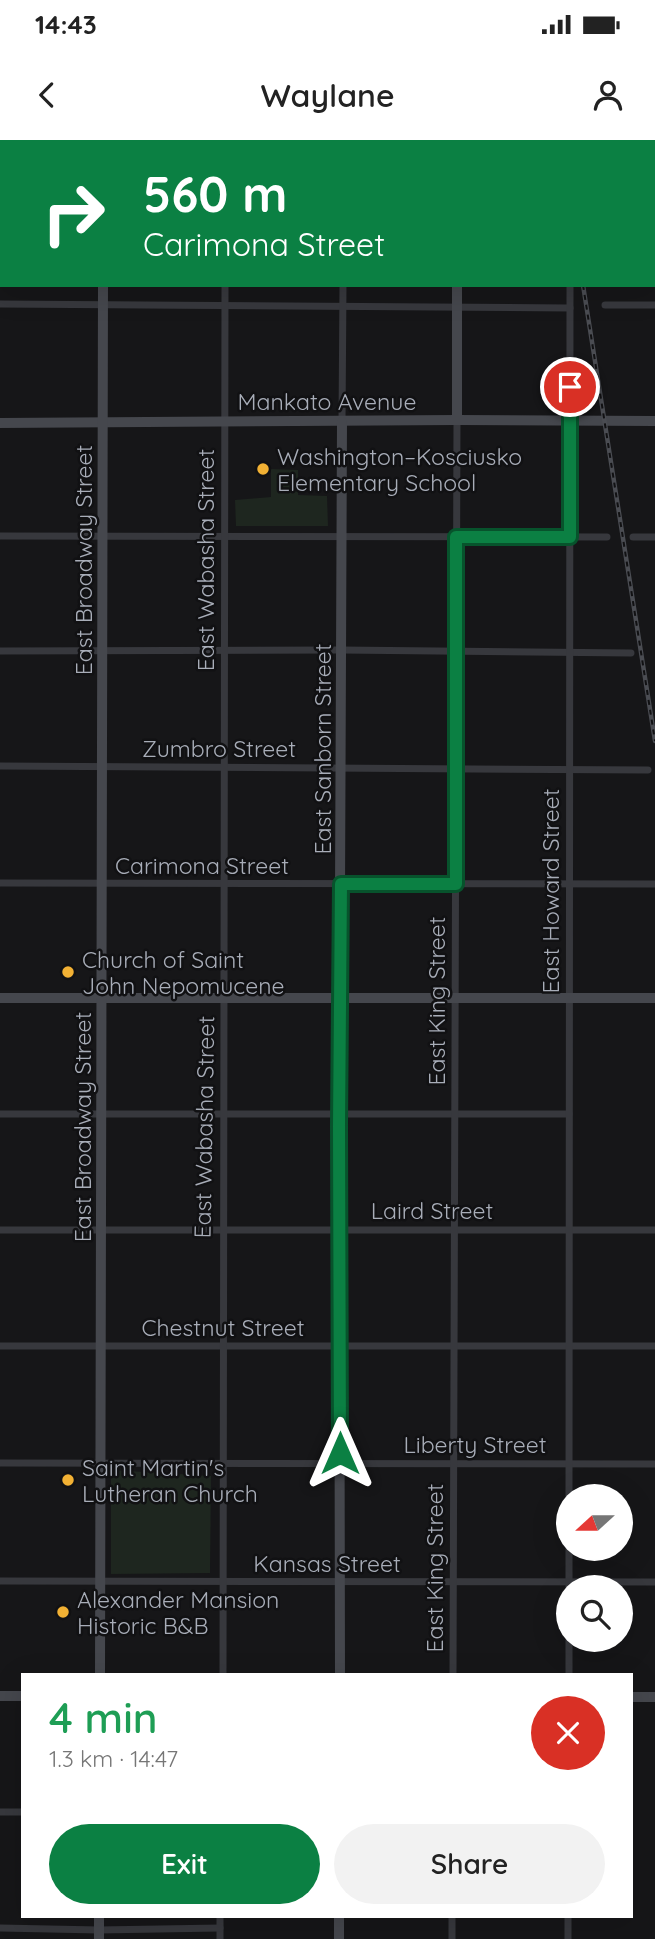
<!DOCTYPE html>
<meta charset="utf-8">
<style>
body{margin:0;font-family:Quicksand,sans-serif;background:#f2f2f2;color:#222;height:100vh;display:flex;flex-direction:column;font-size:26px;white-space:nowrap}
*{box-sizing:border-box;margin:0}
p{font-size:23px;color:#767676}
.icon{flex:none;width:38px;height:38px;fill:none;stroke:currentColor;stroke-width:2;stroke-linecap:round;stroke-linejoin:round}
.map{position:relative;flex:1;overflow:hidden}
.drawer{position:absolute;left:21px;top:1533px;width:612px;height:245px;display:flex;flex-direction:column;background:#fff;border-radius:0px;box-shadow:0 7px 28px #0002}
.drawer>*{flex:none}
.guide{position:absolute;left:0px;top:0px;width:656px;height:147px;box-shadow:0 7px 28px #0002;background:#0b8043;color:#fff;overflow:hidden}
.needle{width:46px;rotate:249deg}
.fabs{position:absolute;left:556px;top:1344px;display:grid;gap:14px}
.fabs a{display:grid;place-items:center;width:77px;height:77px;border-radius:50%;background:#fff;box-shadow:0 7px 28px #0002;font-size:35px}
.pin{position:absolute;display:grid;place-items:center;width:60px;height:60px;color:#fff;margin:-30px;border:4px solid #fff;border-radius:50%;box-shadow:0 2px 7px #0007}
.me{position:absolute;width:77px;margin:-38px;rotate:0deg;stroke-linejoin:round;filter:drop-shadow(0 0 5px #0008)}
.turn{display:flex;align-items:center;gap:24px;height:147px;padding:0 28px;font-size:32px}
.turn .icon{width:91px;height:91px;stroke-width:2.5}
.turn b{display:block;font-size:49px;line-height:60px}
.round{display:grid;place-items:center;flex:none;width:74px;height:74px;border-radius:37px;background:#f2f2f2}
.summary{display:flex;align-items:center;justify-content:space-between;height:119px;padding:0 28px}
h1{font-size:42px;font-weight:600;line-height:52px;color:#1e9e55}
.cta{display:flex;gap:14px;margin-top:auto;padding:14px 28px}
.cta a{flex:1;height:80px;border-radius:42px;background:#0b8043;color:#fff;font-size:28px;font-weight:600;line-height:80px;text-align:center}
.cta a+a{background:#f2f2f2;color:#222}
.status{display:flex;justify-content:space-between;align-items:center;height:49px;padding:0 35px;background:#fff;direction:ltr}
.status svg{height:19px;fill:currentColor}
header{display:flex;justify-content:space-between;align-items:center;height:91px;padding:0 28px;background:#fff;font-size:32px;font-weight:600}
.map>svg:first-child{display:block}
</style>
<div class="status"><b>14:43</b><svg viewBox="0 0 49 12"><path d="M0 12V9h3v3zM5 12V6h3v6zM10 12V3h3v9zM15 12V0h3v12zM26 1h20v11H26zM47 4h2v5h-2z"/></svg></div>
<header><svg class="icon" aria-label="back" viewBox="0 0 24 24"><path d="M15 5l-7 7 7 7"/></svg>Waylane<svg class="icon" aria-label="person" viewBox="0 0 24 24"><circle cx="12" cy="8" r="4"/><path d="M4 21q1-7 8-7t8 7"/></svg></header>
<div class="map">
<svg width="655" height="1799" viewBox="0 0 655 1799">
<rect width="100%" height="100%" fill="#161618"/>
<g fill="#1e261f">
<polygon points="271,329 298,330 298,355 327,356 328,386 236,386 235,360 271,357"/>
<polygon points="111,1330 211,1336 210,1433 111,1434"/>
</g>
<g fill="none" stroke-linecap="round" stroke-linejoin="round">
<g stroke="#37383d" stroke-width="7">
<polyline points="342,0 342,2"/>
<polyline points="226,2 226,0"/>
<polyline points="0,49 2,49"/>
<polyline points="654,51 655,51"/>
<polyline points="0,164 570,168"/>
<polyline points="605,165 655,165"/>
<polyline points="342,282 343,145"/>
<polyline points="0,396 607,397"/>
<polyline points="633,397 655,397"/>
<polyline points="0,511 341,510 631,513"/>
<polyline points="0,626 648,630"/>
<polyline points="0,743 655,744"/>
<polyline points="0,974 569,974"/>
<polyline points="0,1090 655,1090"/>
<polyline points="0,1206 655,1206"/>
<polyline points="0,1323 655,1324"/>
<polyline points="569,1356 570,145"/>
<polyline points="0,1441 655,1442"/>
<polyline points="569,1447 569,1409"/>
<polyline points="223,1535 225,145"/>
<polyline points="453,1535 457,280"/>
<polyline points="569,1535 569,1500"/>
<polyline points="0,1672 23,1672"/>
<polyline points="220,1776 220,1799"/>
<polyline points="0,1788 99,1790 220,1788"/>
<polyline points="452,1799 452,1776"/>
<polyline points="568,1799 568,1776"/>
</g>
<g stroke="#45474d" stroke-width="10">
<polyline points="103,2 103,0"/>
<polyline points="458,2 458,0"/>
<polyline points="457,280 457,145"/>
<polyline points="0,283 457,280 655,281"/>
<polyline points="0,858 655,858"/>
<polyline points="100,1535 103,145"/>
<polyline points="340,1535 339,986 342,282"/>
<polyline points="0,1556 23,1556"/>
<polyline points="632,1557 655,1557"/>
<polyline points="99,1799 99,1776"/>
<polyline points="339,1799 339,1776"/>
</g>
<g stroke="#4a4c52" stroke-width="4.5">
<g id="rail">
<polyline points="565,0 565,2"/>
<polyline points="0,45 2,45"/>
<polyline points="583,145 655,601"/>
</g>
</g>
<use href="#rail" stroke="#111113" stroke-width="2" stroke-dasharray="5" stroke-linecap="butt"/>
</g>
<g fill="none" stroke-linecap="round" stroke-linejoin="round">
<g stroke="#07532c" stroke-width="18">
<polyline id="route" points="340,1313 339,986 341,744 456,744 456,397 570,397 570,247"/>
</g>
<use href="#route" stroke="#0b8043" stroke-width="12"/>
</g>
<g fill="#f2b134" stroke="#111113" stroke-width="2.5">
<circle cx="263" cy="329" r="7"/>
<circle cx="68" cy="832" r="7"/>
<circle cx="68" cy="1340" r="7"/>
<circle cx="63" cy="1472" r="7"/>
</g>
<g text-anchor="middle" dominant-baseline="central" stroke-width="5" stroke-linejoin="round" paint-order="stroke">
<g font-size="23" fill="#a8adb8" stroke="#111113">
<text x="327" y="261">Mankato Avenue</text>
<text transform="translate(83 420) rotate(-90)">East Broadway Street</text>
<text transform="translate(205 420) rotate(-90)">East Wabasha Street</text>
<text x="219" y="608">Zumbro Street</text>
<text transform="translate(322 609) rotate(-90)">East Sanborn Street</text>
<text x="202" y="725">Carimona Street</text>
<text transform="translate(550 751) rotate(-90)">East Howard Street</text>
<text transform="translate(436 861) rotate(-90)">East King Street</text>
<text transform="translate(82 987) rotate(-90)">East Broadway Street</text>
<text transform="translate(204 987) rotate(-89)">East Wabasha Street</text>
<text x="432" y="1070">Laird Street</text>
<text x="223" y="1187">Chestnut Street</text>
<text x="475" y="1304">Liberty Street</text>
<text x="327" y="1423">Kansas Street</text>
<text transform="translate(434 1428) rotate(-90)">East King Street</text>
</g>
<g font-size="23" fill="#a8adb8" stroke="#111113" text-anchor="start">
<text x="277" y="316">Washington–Kosciusko<tspan x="277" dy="26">Elementary School</tspan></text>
<text x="82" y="819">Church of Saint<tspan x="82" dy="26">John Nepomucene</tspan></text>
<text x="82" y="1327">Saint Martin's<tspan x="82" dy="26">Lutheran Church</tspan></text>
<text x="77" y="1459">Alexander Mansion<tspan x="77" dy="26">Historic B&amp;B</tspan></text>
</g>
</g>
</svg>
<div class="fabs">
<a><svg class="needle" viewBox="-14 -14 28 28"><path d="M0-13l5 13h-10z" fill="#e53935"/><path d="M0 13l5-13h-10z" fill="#767676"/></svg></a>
<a><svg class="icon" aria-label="search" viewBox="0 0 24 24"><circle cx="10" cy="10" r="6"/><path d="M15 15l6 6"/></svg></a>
</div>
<div class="pin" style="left:570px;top:247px;background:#d93025"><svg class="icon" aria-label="arrive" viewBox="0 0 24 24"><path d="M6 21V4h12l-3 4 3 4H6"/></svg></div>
<svg class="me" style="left:340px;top:1313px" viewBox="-20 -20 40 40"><path d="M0-17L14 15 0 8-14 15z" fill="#0b8043" stroke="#fff" stroke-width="4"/></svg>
<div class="guide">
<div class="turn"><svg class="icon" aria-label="right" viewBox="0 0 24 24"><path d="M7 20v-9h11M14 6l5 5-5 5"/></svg><div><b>560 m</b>Carimona Street</div></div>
</div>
<section class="drawer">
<div class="summary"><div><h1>4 min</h1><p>1.3 km · 14:47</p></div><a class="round" style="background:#d93025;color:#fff"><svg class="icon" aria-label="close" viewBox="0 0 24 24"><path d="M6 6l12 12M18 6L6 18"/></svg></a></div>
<div class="cta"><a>Exit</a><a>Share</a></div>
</section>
</div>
